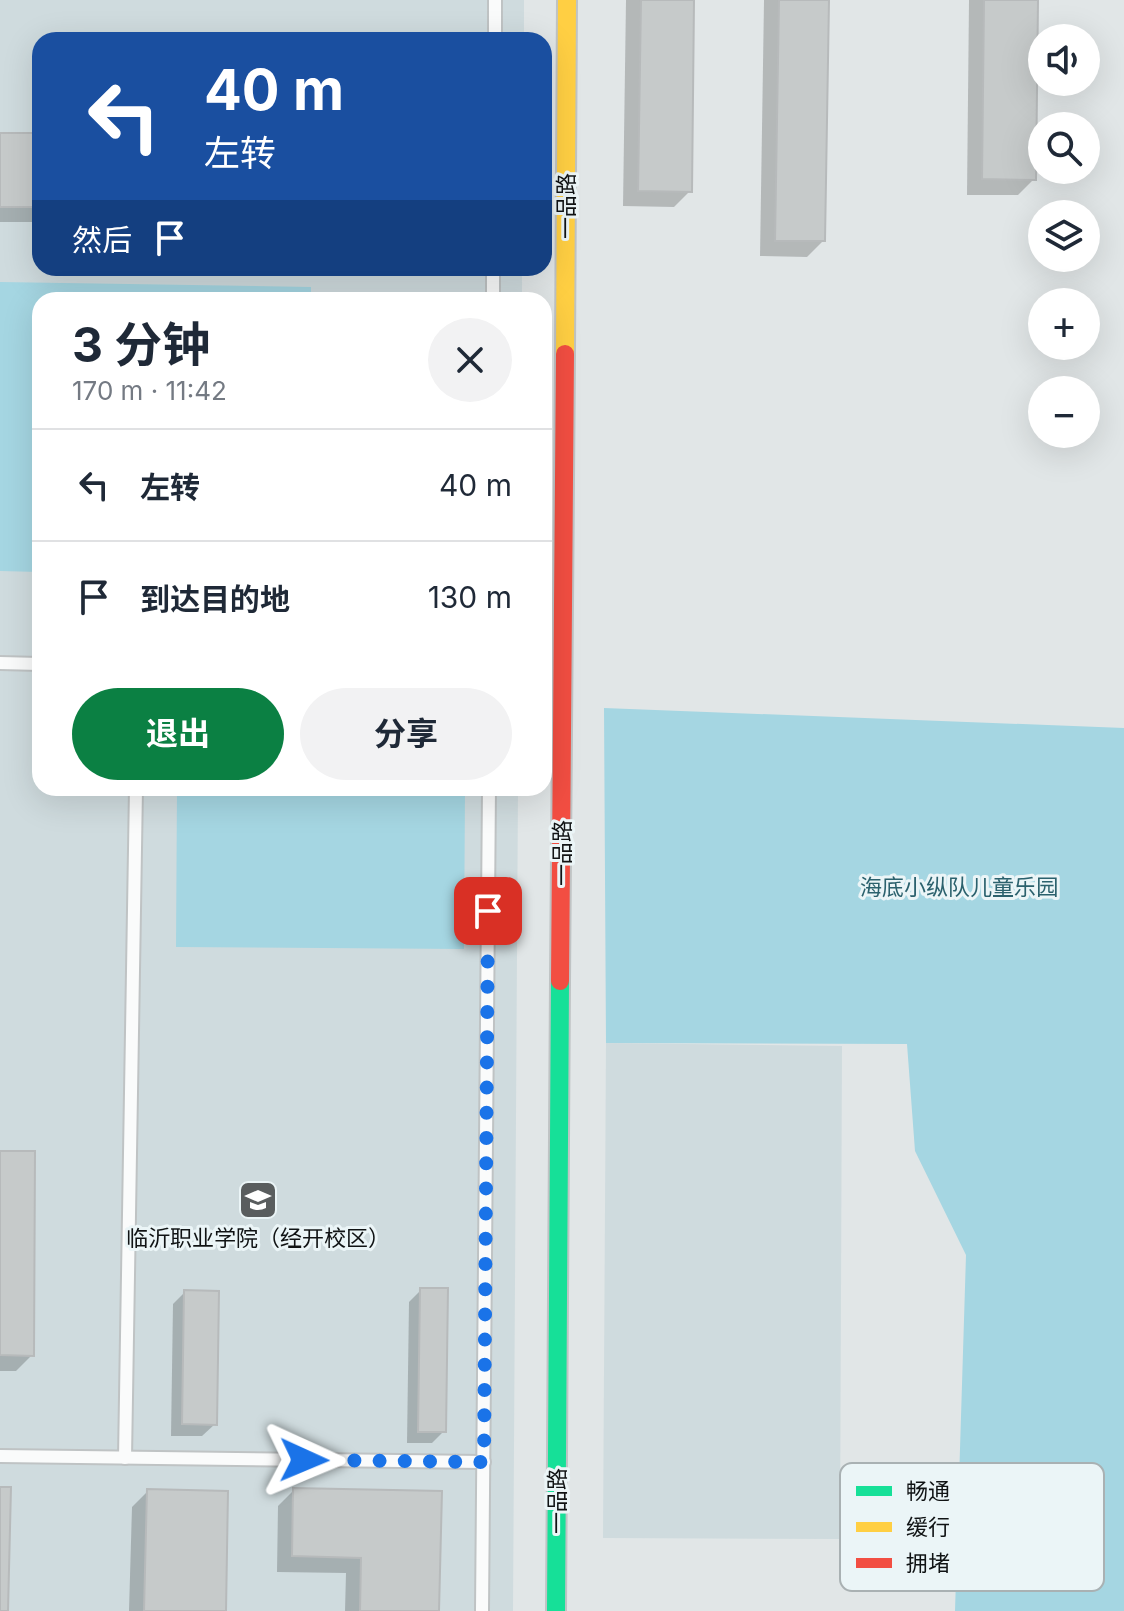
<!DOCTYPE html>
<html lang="zh">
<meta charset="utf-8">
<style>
body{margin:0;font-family:Inter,"Noto Sans SC",sans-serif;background:#f2f2f3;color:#1f2937;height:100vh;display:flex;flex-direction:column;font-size:30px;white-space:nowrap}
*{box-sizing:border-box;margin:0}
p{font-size:26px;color:#747a83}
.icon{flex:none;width:44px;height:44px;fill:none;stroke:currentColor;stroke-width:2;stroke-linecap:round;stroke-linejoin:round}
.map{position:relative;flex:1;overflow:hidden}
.details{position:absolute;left:32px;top:292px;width:520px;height:504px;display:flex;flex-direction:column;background:#fff;border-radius:24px;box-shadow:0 8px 32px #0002}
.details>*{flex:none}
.top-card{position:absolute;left:32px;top:32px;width:520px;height:244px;border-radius:24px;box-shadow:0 8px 32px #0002;background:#1a4fa0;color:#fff;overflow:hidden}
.controls{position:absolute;left:1028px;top:24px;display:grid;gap:16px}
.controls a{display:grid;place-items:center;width:72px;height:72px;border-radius:50%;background:#fff;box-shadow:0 8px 32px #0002;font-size:40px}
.pin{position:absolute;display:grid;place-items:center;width:68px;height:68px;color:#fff;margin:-34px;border-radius:16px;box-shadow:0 4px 12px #0006}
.me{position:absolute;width:88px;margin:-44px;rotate:91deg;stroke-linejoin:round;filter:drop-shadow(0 0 6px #0008)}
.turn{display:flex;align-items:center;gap:28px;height:168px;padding:0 40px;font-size:36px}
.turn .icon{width:104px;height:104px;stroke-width:2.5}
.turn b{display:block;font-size:56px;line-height:68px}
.then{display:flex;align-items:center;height:76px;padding:0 40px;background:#0003;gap:16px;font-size:30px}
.round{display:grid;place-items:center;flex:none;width:84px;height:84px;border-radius:42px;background:#f2f2f3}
.head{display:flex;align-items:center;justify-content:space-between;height:136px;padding:0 40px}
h1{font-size:48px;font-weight:700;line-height:60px}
.cta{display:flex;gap:16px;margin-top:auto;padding:16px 40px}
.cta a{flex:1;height:92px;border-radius:48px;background:#0b8043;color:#fff;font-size:32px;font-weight:700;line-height:92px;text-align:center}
.cta a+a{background:#f2f2f3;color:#1f2937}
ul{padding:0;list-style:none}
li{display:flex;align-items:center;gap:24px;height:112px;padding:0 40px;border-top:2px solid #e0e1e3}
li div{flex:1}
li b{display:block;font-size:30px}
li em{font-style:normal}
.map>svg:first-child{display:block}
</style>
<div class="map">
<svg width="1124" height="1611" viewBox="0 0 1124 1611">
<rect width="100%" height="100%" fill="#e1e6e7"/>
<g fill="#cfdbde">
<polygon points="0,0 524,0 524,40 40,40 40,268 522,268 522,300 40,300 40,788 518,788 513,1611 0,1611"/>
<polygon points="606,1043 842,1046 840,1539 603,1538"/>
</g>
<g fill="#a5d6e2">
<polygon points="0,282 311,287 311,300 40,300 40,572 0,571"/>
<polygon points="604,708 1124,728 1124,1611 955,1611 966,1255 915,1151 907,1044 606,1043"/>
<polygon points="177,788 465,788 464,949 176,947"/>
</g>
<g fill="#0003">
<polygon points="626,0 692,0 690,191 674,207 623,206"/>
<polygon points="764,0 827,0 823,241 807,257 760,256"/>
<polygon points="969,0 1036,0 1034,179 1018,195 967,195"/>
<polygon points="0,135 40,135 40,217 34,222 0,222"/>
<polygon points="0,1153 32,1355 16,1371 0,1371"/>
<polygon points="421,1290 444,1431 432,1443 407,1443 409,1302"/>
<polygon points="185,1292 215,1424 202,1436 171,1436 173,1304"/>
<polygon points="294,1490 437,1611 345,1611 346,1573 277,1572 278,1506"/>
<polygon points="148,1491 224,1611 129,1611 132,1507"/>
</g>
<g fill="#c6caca" stroke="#b7babb" stroke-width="2">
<polygon points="641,0 694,0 692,192 638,191"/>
<polygon points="779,0 829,0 825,241 775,241"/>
<polygon points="984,0 1038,0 1036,180 982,179"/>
<rect x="0" y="133" width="40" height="74"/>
<polygon points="0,1151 35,1151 34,1356 0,1355"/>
<polygon points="420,1288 448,1288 446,1432 418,1432"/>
<polygon points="184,1290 219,1291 217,1425 182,1424"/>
<polygon points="0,1487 11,1487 8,1611 0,1611"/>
<polygon points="293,1488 442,1491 439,1611 360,1611 361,1558 292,1556"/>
<polygon points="147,1489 228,1491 226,1611 144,1611"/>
</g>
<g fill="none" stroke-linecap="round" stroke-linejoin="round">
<g stroke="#bfc3c4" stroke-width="16">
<g id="lane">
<polyline points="495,40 495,0"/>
<polyline points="493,300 493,268"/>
<polyline points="0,663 40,664"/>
<polyline points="0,1456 484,1462"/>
<polyline points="125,1458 136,788"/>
<polyline points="482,1611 489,788"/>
</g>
</g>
<g stroke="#bfc3c4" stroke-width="22">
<polyline id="fast" points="556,1611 560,981"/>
</g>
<g stroke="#bfc3c4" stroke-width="22">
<polyline id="slow" points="565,354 567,0"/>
</g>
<g stroke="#bfc3c4" stroke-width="22">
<polyline id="jam" points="560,981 565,354"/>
</g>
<use href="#lane" stroke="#fafbfb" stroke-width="12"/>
<use href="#fast" stroke="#16e098" stroke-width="18"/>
<use href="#slow" stroke="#ffcf43" stroke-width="18"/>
<use href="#jam" stroke="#f24e42" stroke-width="18"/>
</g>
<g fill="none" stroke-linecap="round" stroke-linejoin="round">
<polyline stroke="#1a73e8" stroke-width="14" stroke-dasharray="0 25.2" points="304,1460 484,1462 488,911"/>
</g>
<defs>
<g id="school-square" transform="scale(2)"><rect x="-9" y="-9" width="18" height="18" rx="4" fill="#595d5e" stroke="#ebf5f7"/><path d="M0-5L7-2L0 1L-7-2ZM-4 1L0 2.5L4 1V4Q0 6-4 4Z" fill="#fff"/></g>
</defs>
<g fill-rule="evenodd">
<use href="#school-square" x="258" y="1200"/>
</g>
<g text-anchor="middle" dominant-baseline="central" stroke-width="6" stroke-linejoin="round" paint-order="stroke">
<g font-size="22" fill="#101314" stroke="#ebf5f7">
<text transform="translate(566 206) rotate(-90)">一品路</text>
<text transform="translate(562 853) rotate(-90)">一品路</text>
<text transform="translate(557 1501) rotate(-90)">一品路</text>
</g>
<g font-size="22" fill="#2b616d" stroke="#ebf5f7">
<text x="959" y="887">海底小纵队儿童乐园</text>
</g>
<g font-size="22" fill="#101314" stroke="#ebf5f7">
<text x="258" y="1238">临沂职业学院（经开校区）</text>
</g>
</g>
<rect x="840" y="1463" width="264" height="128" rx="12" fill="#ebf5f7" stroke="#a9b1b3" stroke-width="2"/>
<rect x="856" y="1486" width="36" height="10" fill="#16e098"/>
<rect x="856" y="1522" width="36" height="10" fill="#ffcf43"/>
<rect x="856" y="1558" width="36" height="10" fill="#f24e42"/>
<g font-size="22" fill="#101314">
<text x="906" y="1499">畅通</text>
<text x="906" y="1535">缓行</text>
<text x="906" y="1571">拥堵</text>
</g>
</svg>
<div class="controls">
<a><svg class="icon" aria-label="sound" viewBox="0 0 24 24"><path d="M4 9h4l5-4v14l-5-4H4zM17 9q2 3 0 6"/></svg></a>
<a><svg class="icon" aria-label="search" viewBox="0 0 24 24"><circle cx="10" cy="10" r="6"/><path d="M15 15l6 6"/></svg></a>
<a><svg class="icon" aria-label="layers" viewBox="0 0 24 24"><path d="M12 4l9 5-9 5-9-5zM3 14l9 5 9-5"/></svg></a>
<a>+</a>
<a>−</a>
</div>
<div class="pin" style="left:488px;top:911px;background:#d93025"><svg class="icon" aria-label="arrive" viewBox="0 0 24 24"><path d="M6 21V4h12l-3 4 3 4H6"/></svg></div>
<svg class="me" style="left:304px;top:1460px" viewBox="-20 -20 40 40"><path d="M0-17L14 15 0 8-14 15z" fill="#1a73e8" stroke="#fff" stroke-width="4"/></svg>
<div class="top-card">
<div class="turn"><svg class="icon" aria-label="left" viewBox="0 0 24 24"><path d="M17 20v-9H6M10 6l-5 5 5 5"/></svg><div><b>40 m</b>左转</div></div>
<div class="then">然后<svg class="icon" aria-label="arrive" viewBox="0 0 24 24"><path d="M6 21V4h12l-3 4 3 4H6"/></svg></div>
</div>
<section class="details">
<div class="head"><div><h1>3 分钟</h1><p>170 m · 11:42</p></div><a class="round"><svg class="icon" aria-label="close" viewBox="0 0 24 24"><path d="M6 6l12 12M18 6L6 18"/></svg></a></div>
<ul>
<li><svg class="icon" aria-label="left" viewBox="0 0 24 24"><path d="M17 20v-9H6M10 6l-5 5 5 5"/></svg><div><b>左转</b></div><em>40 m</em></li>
<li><svg class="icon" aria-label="arrive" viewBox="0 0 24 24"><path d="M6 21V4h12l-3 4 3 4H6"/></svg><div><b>到达目的地</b></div><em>130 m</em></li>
</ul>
<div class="cta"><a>退出</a><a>分享</a></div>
</section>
</div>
